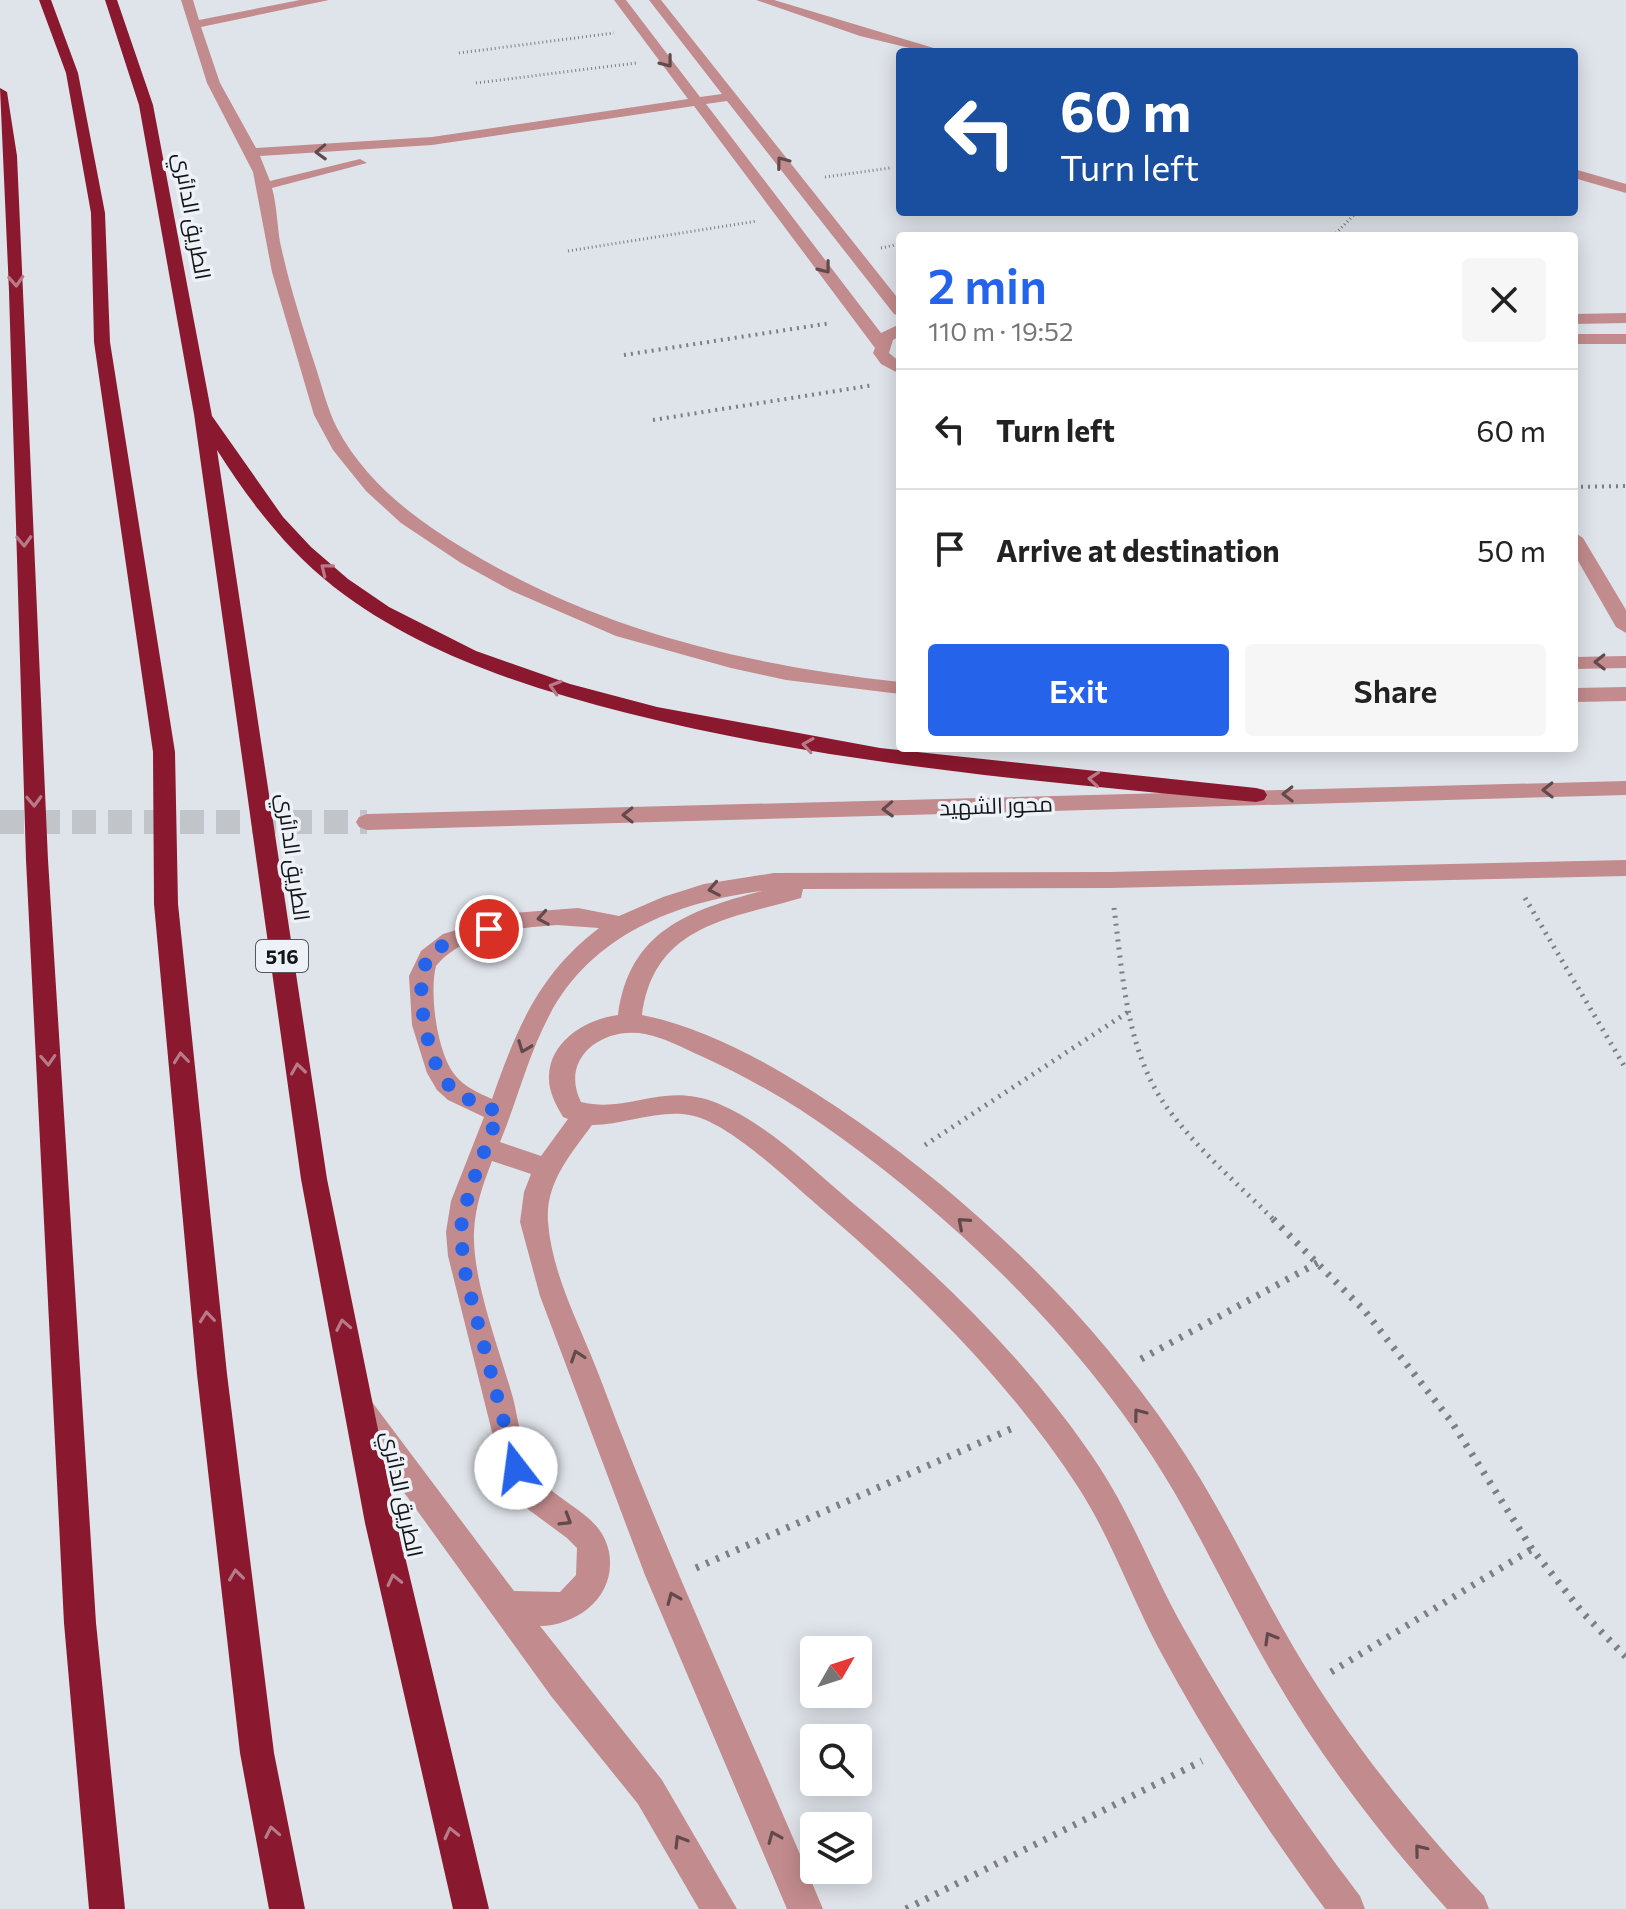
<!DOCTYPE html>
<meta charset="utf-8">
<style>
body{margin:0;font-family:Commissioner,Cairo,sans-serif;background:#f6f6f6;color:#222;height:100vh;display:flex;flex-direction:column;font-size:30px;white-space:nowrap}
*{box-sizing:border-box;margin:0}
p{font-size:26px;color:#767676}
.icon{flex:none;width:44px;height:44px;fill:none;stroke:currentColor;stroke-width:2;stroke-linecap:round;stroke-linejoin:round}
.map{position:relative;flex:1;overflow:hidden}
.sheet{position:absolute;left:896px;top:232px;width:682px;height:520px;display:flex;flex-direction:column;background:#fff;border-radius:8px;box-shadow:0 4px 20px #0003}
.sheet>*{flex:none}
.hud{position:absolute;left:896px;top:48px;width:682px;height:168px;border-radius:8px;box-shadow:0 4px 20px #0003;background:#1a4fa0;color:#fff;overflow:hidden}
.needle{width:52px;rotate:51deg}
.buttons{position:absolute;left:800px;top:1636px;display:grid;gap:16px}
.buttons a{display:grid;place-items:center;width:72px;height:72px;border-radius:8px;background:#fff;box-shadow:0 4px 20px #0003;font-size:40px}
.pin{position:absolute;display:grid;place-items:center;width:68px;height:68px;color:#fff;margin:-34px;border:4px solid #fff;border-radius:50%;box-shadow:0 2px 8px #0007}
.me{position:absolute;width:88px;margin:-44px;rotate:345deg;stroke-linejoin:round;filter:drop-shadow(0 0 6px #0008)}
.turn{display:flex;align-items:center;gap:28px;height:168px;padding:0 32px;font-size:36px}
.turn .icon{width:104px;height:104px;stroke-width:2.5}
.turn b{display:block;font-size:56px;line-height:68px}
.round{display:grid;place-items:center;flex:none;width:84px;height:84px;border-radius:8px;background:#f6f6f6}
.head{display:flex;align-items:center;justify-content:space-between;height:136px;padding:0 32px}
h1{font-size:48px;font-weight:600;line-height:60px;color:#2563eb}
.cta{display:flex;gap:16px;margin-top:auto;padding:16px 32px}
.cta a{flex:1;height:92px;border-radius:8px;background:#2563eb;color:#fff;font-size:32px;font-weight:600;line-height:92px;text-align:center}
.cta a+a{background:#f6f6f6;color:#222}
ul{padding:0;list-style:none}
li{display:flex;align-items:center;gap:24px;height:120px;padding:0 32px;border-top:2px solid #e0e0e0}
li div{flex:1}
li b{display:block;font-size:30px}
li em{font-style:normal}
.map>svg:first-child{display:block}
</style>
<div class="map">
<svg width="1626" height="1909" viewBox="0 0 1626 1909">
<rect width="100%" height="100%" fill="#dfe4ea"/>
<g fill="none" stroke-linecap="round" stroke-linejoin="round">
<polyline stroke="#c1c5ca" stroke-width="24" stroke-dasharray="24 12" stroke-linecap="butt" points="0,822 367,822"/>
<g stroke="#7c7f83" stroke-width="3" stroke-dasharray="1 3" stroke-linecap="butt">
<polyline points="459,53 614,33"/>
<polyline points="476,83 636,63"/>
<polyline points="825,177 890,168"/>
<polyline points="946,236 950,235"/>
<polyline points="1333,236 1357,212"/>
<polyline points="881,248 900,244"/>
<polyline points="568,251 757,221"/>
</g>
<g stroke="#7c7f83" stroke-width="4" stroke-dasharray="2 5" stroke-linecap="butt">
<polyline points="624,355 831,323"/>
<polyline points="653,420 874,385"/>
<polyline points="1574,487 1626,486"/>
</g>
<g stroke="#7c7f83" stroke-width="5" stroke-dasharray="2 6" stroke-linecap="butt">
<polyline points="1525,898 1626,1069"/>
<path d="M1114 908C1123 976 1126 1052 1168 1109 1198 1150 1239 1185 1275 1221"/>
<polyline points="925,1145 1128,1012"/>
</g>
<g stroke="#7c7f83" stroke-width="7" stroke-dasharray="3 8" stroke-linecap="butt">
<polyline points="1273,1219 1364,1310 1451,1421 1532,1549 1583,1613 1626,1657"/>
<polyline points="1141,1359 1319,1262"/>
<polyline points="696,1568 1013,1428"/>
<polyline points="1331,1672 1532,1549"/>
<polyline points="906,1909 1202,1761"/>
</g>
<g fill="#c28b8d" fill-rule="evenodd">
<path d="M181 0H193L199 20 300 0H329L201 27 220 83 256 148 432 137 688 99 614 0H626L700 97 722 94 649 0H661L900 301V316L894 314 727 101 706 104 881 333 900 324V336L893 340 889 353 900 362V374L881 364 873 353 875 348 694 106 432 145 260 156 270 181 360 159 367 163 272 188C277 206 277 225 280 242 289 284 302 325 315 365 322 386 327 408 337 428 365 481 413 518 463 548 597 630 745 665 900 682V694L786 680 731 668 616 636 512 591 461 563 401 523 366 491 333 450 314 415 272 272 253 172 207 83Z"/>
<polygon points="756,0 774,0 947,52 926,52 860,36"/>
<polygon points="1574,169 1626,184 1626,193 1574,178"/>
<polygon points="1626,313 1626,323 1574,324 1574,314"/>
<rect x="1574" y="334" width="52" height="10"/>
<polygon points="1574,532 1583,538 1626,610 1626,633 1616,627 1574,554"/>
<polygon points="1626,656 1626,668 1574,669 1574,657"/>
<polygon points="1626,687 1626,701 1574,702 1574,688"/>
<polygon points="1626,781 1626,795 367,830 359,827 356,822 359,817 367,814"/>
<path d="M1626 860V876L1110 888 803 889 801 898C729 919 654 925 642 1015 718 1030 797 1079 860 1123 979 1207 1091 1315 1173 1436 1219 1503 1253 1578 1294 1648 1347 1738 1413 1819 1484 1896L1489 1909H1447C1381 1836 1321 1758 1272 1673 1230 1601 1197 1525 1152 1456 1071 1332 959 1223 840 1137 796 1105 750 1078 701 1056 683 1048 665 1038 645 1034 603 1026 559 1058 581 1102 629 1114 662 1081 717 1103 766 1123 809 1166 849 1200 943 1278 1032 1365 1100 1468 1133 1519 1154 1576 1184 1629 1236 1722 1295 1811 1360 1896L1365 1909H1325C1264 1826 1208 1740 1159 1649 1131 1596 1111 1538 1078 1487 1007 1378 914 1288 816 1204 787 1179 731 1125 694 1116 661 1108 626 1125 592 1125 571 1154 545 1183 548 1222 552 1277 583 1331 602 1383 668 1561 750 1733 823 1909H787L645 1575 540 1296 520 1222 524 1192 531 1174 492 1161C483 1184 475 1207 474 1232 472 1280 500 1351 513 1398 519 1422 522 1453 536 1474 558 1505 601 1512 609 1552 617 1595 579 1625 540 1626L662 1780 737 1909H699L638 1804 551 1696 346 1412 350 1402 361 1398 372 1402 514 1591 560 1592 576 1575 577 1548 567 1538 525 1507 501 1468 448 1256 446 1232 451 1201 484 1117 448 1100 437 1090 427 1073 412 1025 409 976 421 951 443 934 513 913 578 908 619 916 663 897 704 884 774 873 1110 872ZM762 891C689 910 629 931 618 1015 586 1019 550 1041 549 1076 548 1091 556 1105 563 1117L568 1119 541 1156 500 1142C517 1101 528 1056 549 1016 591 935 676 902 762 891ZM557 925 599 928C538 975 517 1028 492 1099 479 1093 464 1087 455 1075 437 1053 429 993 436 966 463 933 517 928 557 925Z"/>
</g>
<g fill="#8a182e" fill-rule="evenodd">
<polygon points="39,0 51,0 78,73 105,213 110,342 175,752 178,904 227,1374 274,1753 305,1909 269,1909 240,1753 197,1374 154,904 153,752 94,342 91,213 66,73"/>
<path d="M105 0H117L153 105 212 416 283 517 311 547 348 579 389 607 476 651 570 684 657 707 880 748 1256 788 1264 790 1267 795 1264 800 1256 802C1045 782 833 765 627 713 525 687 419 653 334 587 286 549 250 502 217 450L327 1179 397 1523 489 1909H453L365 1523 301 1179 194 414 139 105Z"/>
<polygon points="0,88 7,92 17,156 48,860 96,1623 125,1909 89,1909 64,1623 26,860 9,291"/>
</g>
</g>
<defs><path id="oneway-chevron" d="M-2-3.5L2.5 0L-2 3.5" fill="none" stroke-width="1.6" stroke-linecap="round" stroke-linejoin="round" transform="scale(2)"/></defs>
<g stroke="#624a4c">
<use href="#oneway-chevron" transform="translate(667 62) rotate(52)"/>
<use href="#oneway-chevron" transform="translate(321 152) rotate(178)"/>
<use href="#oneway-chevron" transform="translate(782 162) rotate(-127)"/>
<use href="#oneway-chevron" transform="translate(825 268) rotate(52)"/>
<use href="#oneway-chevron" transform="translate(1600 662) rotate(179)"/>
<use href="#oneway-chevron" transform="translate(1548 790) rotate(179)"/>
<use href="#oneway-chevron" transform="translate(1288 794) rotate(179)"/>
<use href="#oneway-chevron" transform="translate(888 809) rotate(178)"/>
<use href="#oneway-chevron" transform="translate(628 815) rotate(179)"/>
<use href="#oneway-chevron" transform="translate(714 889) rotate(169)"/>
<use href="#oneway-chevron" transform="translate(543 918) rotate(170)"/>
<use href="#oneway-chevron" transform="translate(524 1047) rotate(111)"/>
<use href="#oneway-chevron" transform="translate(963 1223) rotate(-139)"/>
<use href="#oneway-chevron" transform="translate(577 1356) rotate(-109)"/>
<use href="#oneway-chevron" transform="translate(1139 1414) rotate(-127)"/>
<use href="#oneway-chevron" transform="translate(566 1520) rotate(31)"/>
<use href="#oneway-chevron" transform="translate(673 1598) rotate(-113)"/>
<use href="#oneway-chevron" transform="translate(1270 1638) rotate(-120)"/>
<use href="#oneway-chevron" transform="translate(774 1837) rotate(-113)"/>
<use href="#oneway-chevron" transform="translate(680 1841) rotate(-121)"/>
<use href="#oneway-chevron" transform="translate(1420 1850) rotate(-129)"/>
</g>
<g stroke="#b77a89">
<use href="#oneway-chevron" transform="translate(16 281) rotate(87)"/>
<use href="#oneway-chevron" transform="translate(24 541) rotate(88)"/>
<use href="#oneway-chevron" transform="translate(326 569) rotate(-142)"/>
<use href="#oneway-chevron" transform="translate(555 687) rotate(-163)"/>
<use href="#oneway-chevron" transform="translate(808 745) rotate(-171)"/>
<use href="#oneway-chevron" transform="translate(1094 779) rotate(-175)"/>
<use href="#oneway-chevron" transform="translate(34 801) rotate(88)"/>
<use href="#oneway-chevron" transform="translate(181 1058) rotate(-96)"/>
<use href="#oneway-chevron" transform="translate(48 1060) rotate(87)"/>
<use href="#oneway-chevron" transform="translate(298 1069) rotate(-98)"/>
<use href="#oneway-chevron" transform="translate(207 1317) rotate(-96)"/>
<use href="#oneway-chevron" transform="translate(343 1325) rotate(-101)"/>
<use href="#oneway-chevron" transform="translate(236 1575) rotate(-97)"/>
<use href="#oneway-chevron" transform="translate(394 1580) rotate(-103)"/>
<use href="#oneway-chevron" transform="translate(272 1832) rotate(-101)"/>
<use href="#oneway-chevron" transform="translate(451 1833) rotate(-103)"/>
</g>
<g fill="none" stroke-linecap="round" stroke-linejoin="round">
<path stroke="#2563eb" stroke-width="14" stroke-dasharray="0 25.2" d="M489 929C467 935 444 939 429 958 411 980 428 1062 446 1082 460 1098 480 1105 499 1112L469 1192 460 1231 466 1278 516 1468"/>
</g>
<g text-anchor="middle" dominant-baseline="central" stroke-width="7" stroke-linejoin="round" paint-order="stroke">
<rect fill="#edf1f8" stroke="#55575a" stroke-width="2" x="256" y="940" width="52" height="32" rx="6"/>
<g font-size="20" font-weight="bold" fill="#141517">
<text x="282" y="956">516</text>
</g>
<g font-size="22" fill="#141517" stroke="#edf1f8">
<text transform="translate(193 216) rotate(80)">الطريق الدائري</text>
<text transform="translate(996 805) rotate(-2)">محور الشهيد</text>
<text transform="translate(294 857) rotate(82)">الطريق الدائري</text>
<text transform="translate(403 1494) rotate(78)">الطريق الدائري</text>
</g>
</g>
</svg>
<div class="buttons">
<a><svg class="needle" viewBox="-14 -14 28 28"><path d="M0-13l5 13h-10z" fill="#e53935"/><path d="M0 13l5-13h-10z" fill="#767676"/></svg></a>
<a><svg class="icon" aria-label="search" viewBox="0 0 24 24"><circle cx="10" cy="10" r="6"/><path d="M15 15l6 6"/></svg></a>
<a><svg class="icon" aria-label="layers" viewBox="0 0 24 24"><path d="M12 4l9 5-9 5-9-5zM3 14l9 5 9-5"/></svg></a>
</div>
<div class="pin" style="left:489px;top:929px;background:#d93025"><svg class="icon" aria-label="arrive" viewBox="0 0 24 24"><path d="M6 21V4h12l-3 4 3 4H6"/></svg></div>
<svg class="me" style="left:516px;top:1468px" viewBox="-20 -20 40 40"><circle r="19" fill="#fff"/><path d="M0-13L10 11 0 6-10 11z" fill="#2563eb"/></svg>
<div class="hud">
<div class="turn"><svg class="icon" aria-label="left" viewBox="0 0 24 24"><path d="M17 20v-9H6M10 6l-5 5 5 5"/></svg><div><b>60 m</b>Turn left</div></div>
</div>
<section class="sheet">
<div class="head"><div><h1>2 min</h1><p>110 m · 19:52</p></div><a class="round"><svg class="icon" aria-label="close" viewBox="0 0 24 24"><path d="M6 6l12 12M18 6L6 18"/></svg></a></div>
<ul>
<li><svg class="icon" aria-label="left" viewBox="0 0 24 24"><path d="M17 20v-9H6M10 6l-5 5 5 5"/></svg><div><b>Turn left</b></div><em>60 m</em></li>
<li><svg class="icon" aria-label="arrive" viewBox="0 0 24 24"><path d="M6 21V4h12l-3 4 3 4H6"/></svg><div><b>Arrive at destination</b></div><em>50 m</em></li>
</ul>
<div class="cta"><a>Exit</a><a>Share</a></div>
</section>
</div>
